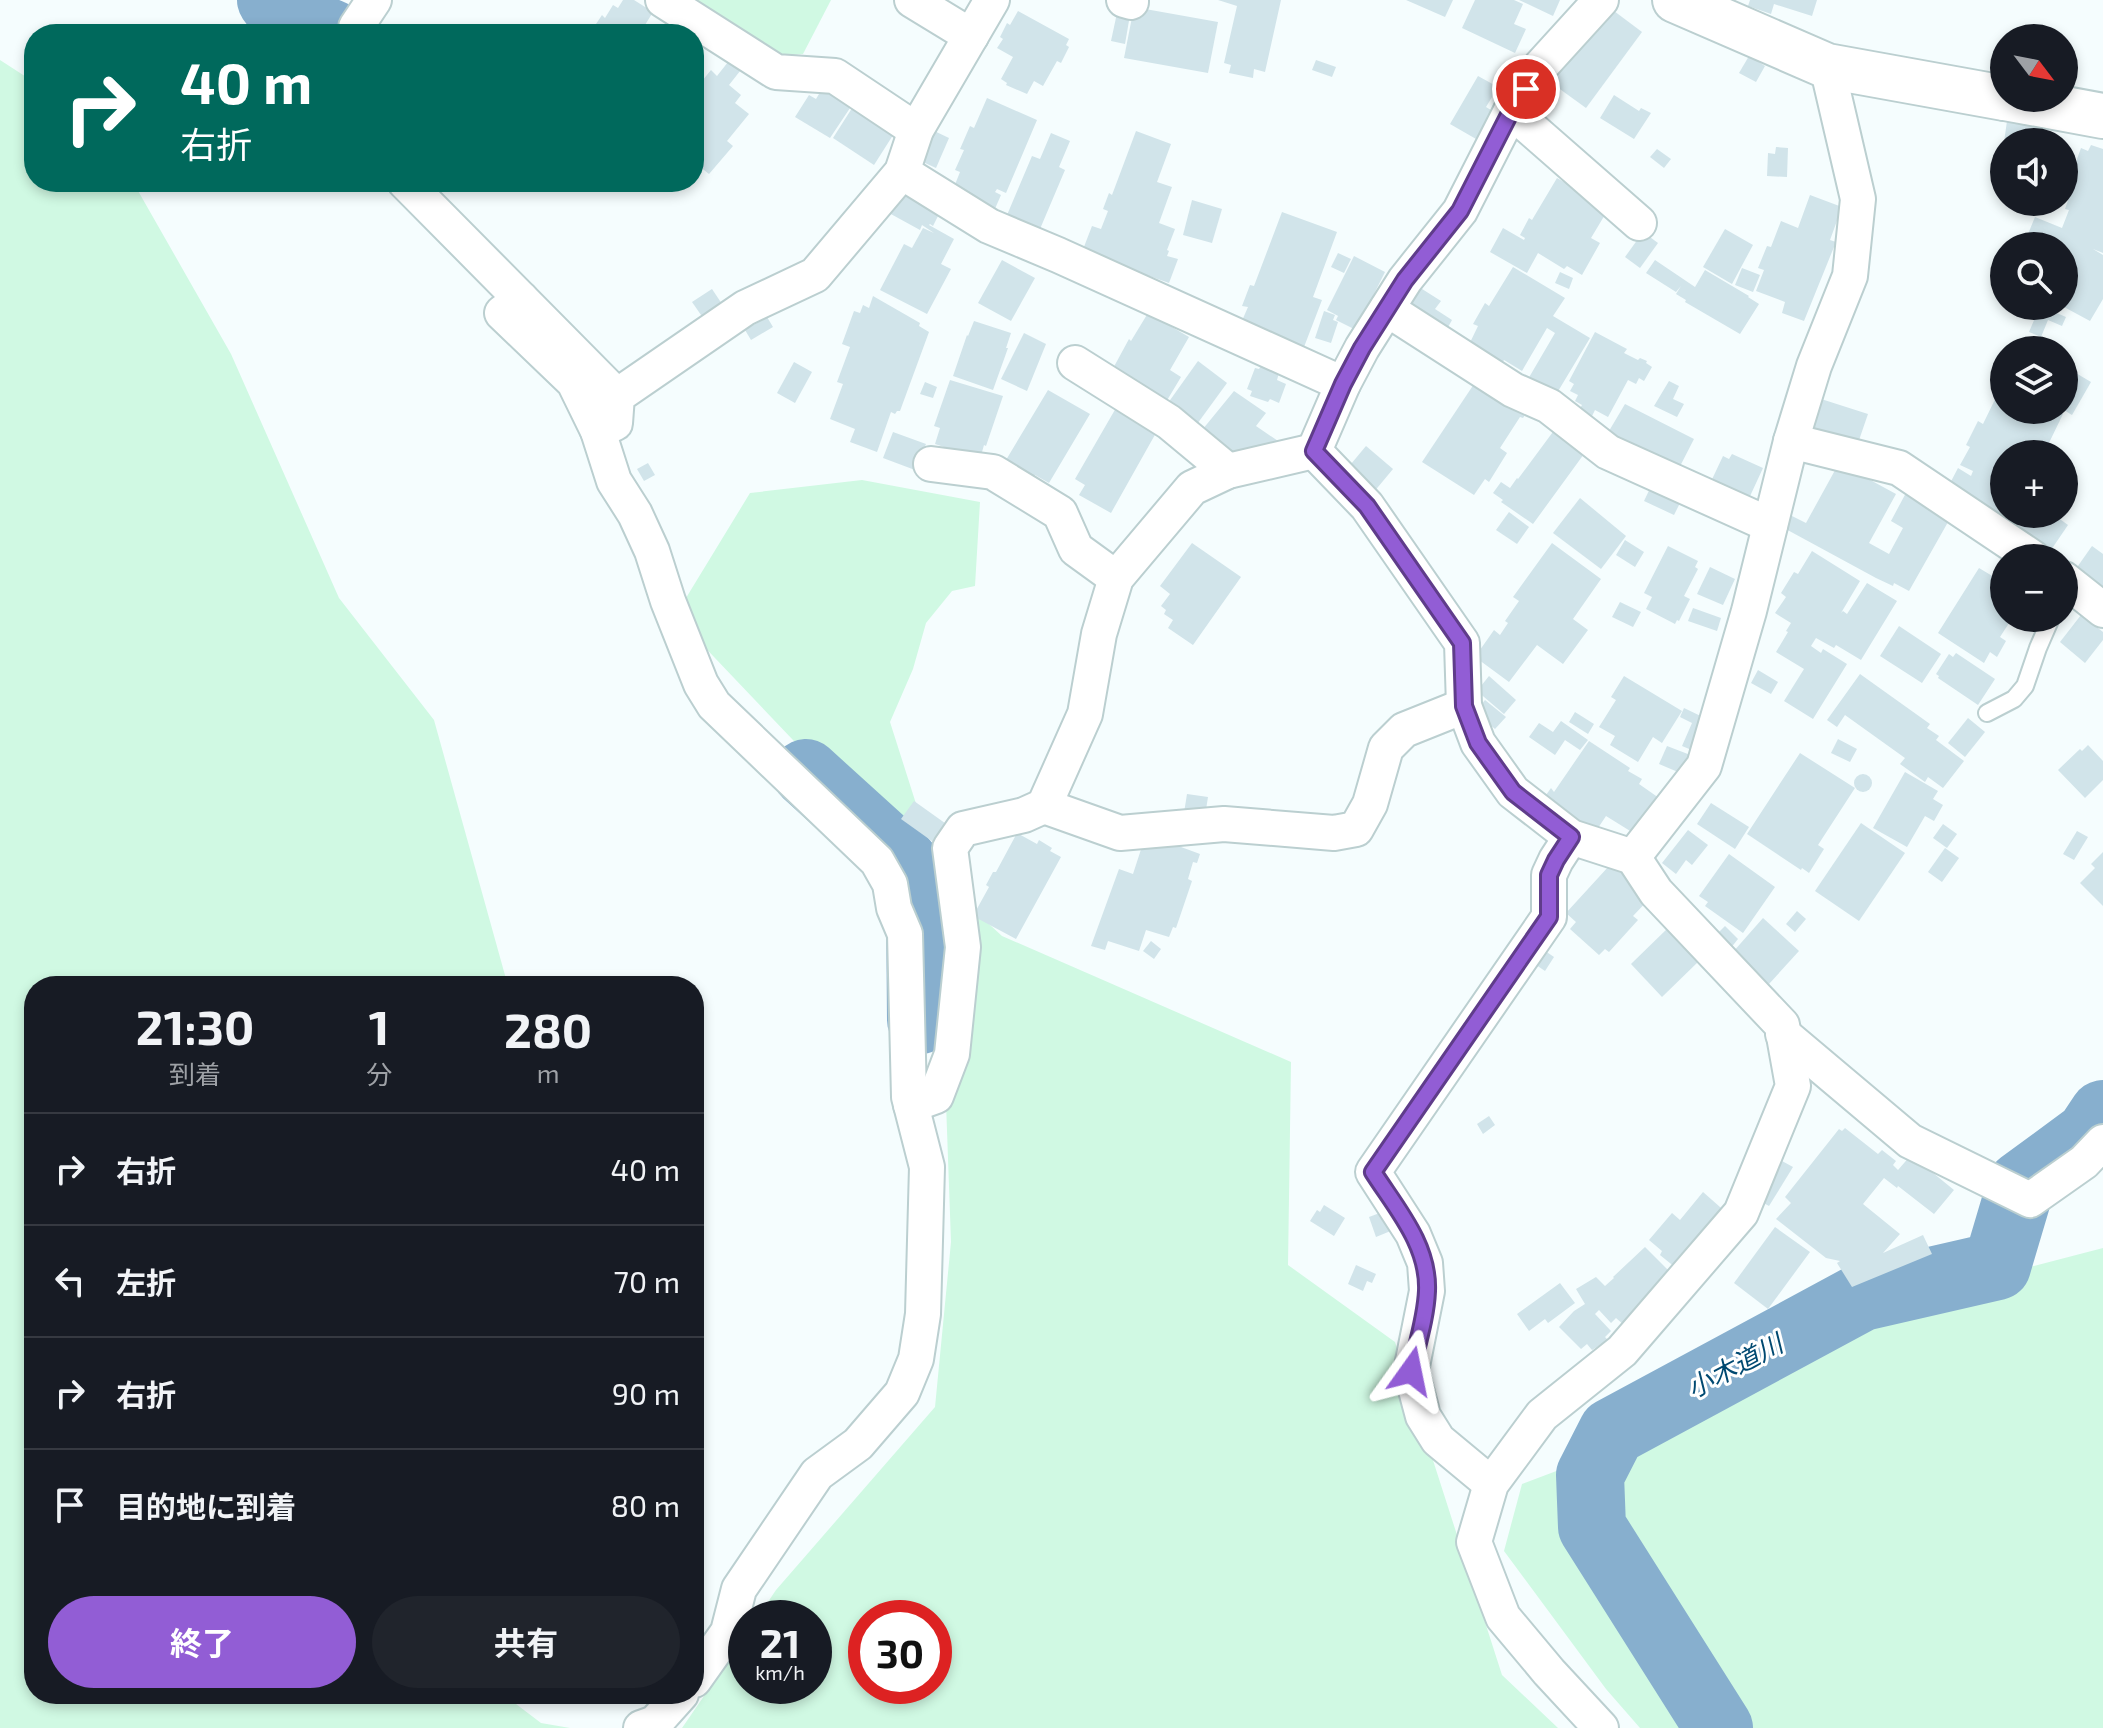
<!DOCTYPE html>
<html lang="ja">
<meta charset="utf-8">
<style>
body{margin:0;font-family:"Exo 2","Noto Sans JP",sans-serif;background:#20242c;color:#f1f3f6;height:100vh;display:flex;flex-direction:column;font-size:30px;white-space:nowrap}
*{box-sizing:border-box;margin:0}
p{font-size:26px;color:#9ea1a6}
.icon{flex:none;width:44px;height:44px;fill:none;stroke:currentColor;stroke-width:2;stroke-linecap:round;stroke-linejoin:round}
.map{position:relative;flex:1;overflow:hidden}
.side{position:absolute;left:24px;top:976px;width:680px;height:728px;display:flex;flex-direction:column;background:#171b24;border-radius:32px;box-shadow:0 4px 12px #0003}
.side>*{flex:none}
.banner{position:absolute;left:24px;top:24px;width:680px;height:168px;border-radius:32px;box-shadow:0 4px 12px #0003;background:#00695c;color:#fff;overflow:hidden}
.needle{width:52px;rotate:122deg}
.tools{position:absolute;left:1990px;top:24px;display:grid;gap:16px}
.tools a{display:grid;place-items:center;width:88px;height:88px;border-radius:50%;background:#171b24;box-shadow:0 4px 12px #0003;font-size:40px}
.speed{position:absolute;left:728px;top:1600px;display:flex;gap:16px;font-size:40px;font-weight:700;text-align:center}
.speed>*{display:grid;place-content:center;width:104px;height:104px;border-radius:50%;background:#171b24;box-shadow:0 4px 12px #0003;line-height:1}
.speed small{font-size:20px;font-weight:400}
.speed .limit{border:12px solid #d22;background:#fff;color:#111}
.pin{position:absolute;display:grid;place-items:center;width:68px;height:68px;color:#fff;margin:-34px;border:4px solid #fff;border-radius:50%;box-shadow:0 2px 8px #0007}
.me{position:absolute;width:88px;margin:-44px;rotate:12deg;stroke-linejoin:round;filter:drop-shadow(0 0 6px #0008)}
.turn{display:flex;align-items:center;gap:28px;height:168px;padding:0 24px;font-size:36px}
.turn .icon{width:104px;height:104px;stroke-width:2.5}
.turn b{display:block;font-size:56px;line-height:68px}
.eta{display:flex;justify-content:space-evenly;align-items:center;height:136px;text-align:center}
.eta b{font-size:48px;font-weight:700;line-height:56px}
.action{display:flex;gap:16px;margin-top:auto;padding:16px 24px}
.action a{flex:1;height:92px;border-radius:48px;background:#925dd5;color:#fff;font-size:32px;font-weight:700;line-height:92px;text-align:center}
.action a+a{background:#20242c;color:#f1f3f6}
ul{padding:0;list-style:none}
li{display:flex;align-items:center;gap:24px;height:112px;padding:0 24px;border-top:2px solid #363941}
li div{flex:1}
li b{display:block;font-size:30px}
li em{font-style:normal}
.map>svg:first-child{display:block}
</style>
<div class="map">
<svg width="2103" height="1728" viewBox="0 0 2103 1728">
<rect width="100%" height="100%" fill="#f5fdfe"/>
<g fill="#d0f9e3" fill-rule="evenodd">
<polygon points="696,0 831,0 803,54 781,56 694,4"/>
<polygon points="0,60 34,82 34,182 133,182 231,354 339,598 434,720 508,986 34,986 34,1694 518,1694 516,1704 541,1723 570,1728 0,1728"/>
<path d="M862 480 980 502 975 586 952 591 926 623 913 669 890 722 940 879 1002 936 1291 1062 1288 1265 1395 1342 1502 1675 1558 1728H682L746 1635V1686H814V1618H757L776 1590 935 1407 951 1242 943 1019 892 844 675 616 750 493ZM866 1618H934V1686H866Z"/>
<polygon points="2103,1248 2103,1728 1640,1728 1606,1689 1504,1551 1522,1484 1707,1414 1907,1299"/>
</g>
<g fill="none" stroke-linecap="round" stroke-linejoin="round">
<g stroke="#87afce" stroke-width="68">
<path d="M271 0C291 29 306 21 332 34"/>
<polyline points="806,773 903,861 914,874 920,896 921,1020"/>
<polyline points="1719,1728 1592,1527 1590,1475 1612,1432 1862,1297 1997,1266 2021,1185 2089,1135 2103,1114"/>
</g>
</g>
<g fill="#d1e4ea">
<polygon points="623,0 634,0 653,12 645,25 653,30 650,34 590,33 602,15 605,18 613,5 618,8"/>
<polygon points="1218,0 1281,0 1265,72 1254,69 1253,78 1229,73 1231,65 1224,63 1237,6"/>
<polygon points="1406,0 1453,0 1445,17"/>
<polygon points="1475,0 1514,0 1523,4 1514,24 1526,29 1515,53 1462,28"/>
<polygon points="1519,0 1560,0 1553,16"/>
<polygon points="1750,0 1817,0 1812,16 1774,4 1771,14 1748,6"/>
<polygon points="1602,2 1642,32 1586,108 1546,79"/>
<polygon points="1134,7 1218,22 1208,73 1124,58"/>
<polygon points="1018,11 1069,39 1066,45 1069,47 1061,63 1057,61 1043,86 1034,81 1027,94 1006,85 1007,83 1001,79 1013,57 997,48 1003,39 1000,37 1007,23 1010,25"/>
<polygon points="1117,13 1130,15 1125,44 1111,41"/>
<polygon points="1749,56 1765,66 1756,82 1739,73"/>
<polygon points="732,57 744,66 729,85 741,95 735,103 749,114 727,141 733,146 709,174 694,162 694,91 711,70 717,76"/>
<polygon points="1316,60 1336,67 1332,77 1312,70"/>
<polygon points="1478,76 1498,87 1486,107 1499,115 1483,143 1450,124"/>
<polygon points="825,84 854,102 830,138 795,117 809,95 816,99"/>
<polygon points="1614,95 1639,111 1641,108 1651,113 1634,139 1600,118"/>
<polygon points="987,98 1037,120 1006,193 997,189 995,192 1001,195 994,211 952,192 960,172 955,170 964,150 960,149 970,126 974,128"/>
<polygon points="854,105 895,132 874,165 833,138"/>
<polygon points="2007,121 2041,126 2038,142 2004,142"/>
<polygon points="928,128 949,138 936,168 914,158"/>
<polygon points="1136,131 1171,144 1157,182 1172,187 1159,223 1175,229 1167,250 1169,251 1167,256 1178,259 1169,283 1082,252 1092,226 1101,229 1108,211 1103,209 1109,193 1112,195"/>
<polygon points="1051,133 1070,141 1059,167 1065,170 1040,229 1007,215 1032,156 1040,159"/>
<polygon points="2091,145 2103,149 2103,253 2093,249 2103,255 2103,299 2090,321 2064,307 2064,273 2067,275 2070,269 2064,267 2064,246 2023,246 2035,217 2062,228 2069,210 2065,209 2078,172 2073,170 2081,148 2088,151"/>
<polygon points="1776,147 1788,148 1787,177 1767,176 1768,153 1775,154"/>
<polygon points="1657,149 1671,159 1664,168 1650,157"/>
<polygon points="1557,178 1609,208 1591,238 1600,243 1582,275 1567,266 1564,269 1538,253 1527,273 1490,252 1503,228 1524,240 1525,238 1520,235 1529,218 1532,220"/>
<polygon points="903,188 941,210 933,226 930,224 929,225 954,239 941,264 951,269 927,314 880,290 904,244 912,248 923,228 934,233 922,225 920,230 889,213"/>
<polygon points="1810,195 1842,207 1830,240 1836,242 1804,321 1782,313 1785,302 1756,291 1764,270 1758,268 1767,246 1771,247 1781,221 1798,228"/>
<polygon points="1192,200 1222,209 1212,243 1183,235"/>
<polygon points="1282,212 1337,232 1313,297 1322,300 1304,347 1241,323 1248,307 1242,306 1250,285 1254,286"/>
<polygon points="1725,229 1753,245 1732,284 1703,267"/>
<polygon points="1643,232 1658,243 1640,268 1625,257"/>
<polygon points="1338,253 1351,259 1344,273 1331,267"/>
<polygon points="1354,256 1385,272 1356,330 1336,320 1338,316 1340,317 1327,310"/>
<polygon points="1002,260 1035,278 1011,321 978,303"/>
<polygon points="1655,260 1695,287 1705,270 1749,296 1748,297 1759,304 1740,334 1685,302 1686,300 1676,294 1681,286 1676,292 1646,273"/>
<polygon points="1513,267 1565,298 1553,316 1590,338 1551,403 1524,386 1555,333 1547,328 1522,371 1504,360 1496,373 1464,355 1478,326 1473,324 1485,303 1489,306"/>
<polygon points="1742,268 1760,275 1753,292 1735,285"/>
<polygon points="1560,272 1573,278 1569,289 1555,283"/>
<polygon points="1411,282 1441,301 1435,309 1452,320 1442,338 1395,307"/>
<polygon points="712,289 728,313 708,325 692,302"/>
<polygon points="873,296 920,323 919,326 929,332 900,411 897,411 895,414 891,412 877,452 850,442 855,429 830,419 843,384 837,382 850,347 842,344 854,311 860,313 863,305 869,308"/>
<polygon points="2040,306 2066,317 2062,326 2048,320 2041,337 2029,332"/>
<polygon points="1324,311 1335,315 1333,320 1338,322 1331,343 1315,338"/>
<polygon points="1148,313 1189,337 1170,370 1181,377 1166,402 1110,374 1129,339 1131,341"/>
<polygon points="767,317 773,327 751,340 745,330"/>
<polygon points="974,321 1011,333 1006,348 1008,348 993,390 953,376 967,335 968,336"/>
<polygon points="1595,332 1627,349 1624,353 1638,360 1640,358 1647,361 1646,363 1652,367 1644,381 1639,378 1636,384 1628,380 1608,417 1595,410 1589,422 1576,415 1582,405 1575,401 1578,395 1570,391 1574,384 1569,381"/>
<polygon points="1024,333 1046,344 1027,391 1001,379"/>
<polygon points="1198,361 1227,383 1192,431 1163,410"/>
<polygon points="794,362 812,372 795,403 777,393"/>
<polygon points="1261,366 1279,373 1277,380 1286,384 1279,403 1270,399 1268,402 1250,396 1252,391 1247,389 1255,368 1259,369"/>
<polygon points="2064,366 2091,382 2072,415 2064,410"/>
<polygon points="1480,375 1530,408 1523,418 1520,417 1500,448 1507,453 1489,482 1485,479 1474,495 1422,462"/>
<polygon points="950,380 1003,396 986,446 984,445 980,459 935,444 940,428 934,426"/>
<polygon points="1669,381 1679,386 1673,399 1684,404 1677,417 1654,406"/>
<polygon points="2004,381 2004,410 2055,410 2063,414 2047,447 2044,445 2039,454 2004,454 2004,487 1999,485 1996,489 2004,494 2004,511 1999,519 1947,489 1958,468 1971,476 1973,471 1960,465 1970,447 1966,445 1978,421 1983,424"/>
<polygon points="925,382 937,387 933,398 920,394"/>
<polygon points="1048,390 1090,414 1049,483 1035,475 1031,482 1003,465"/>
<polygon points="1234,391 1266,413 1256,426 1281,443 1230,457 1198,435"/>
<polygon points="1818,398 1868,414 1858,443 1809,427"/>
<polygon points="1120,401 1161,424 1111,513 1079,495 1085,485 1075,479"/>
<polygon points="1625,404 1694,439 1675,476 1606,442 1611,432 1609,431"/>
<polygon points="1561,421 1592,443 1533,524 1501,502 1503,500 1493,493 1501,482 1510,488 1517,478 1518,479"/>
<polygon points="893,432 926,444 915,470 883,458"/>
<polygon points="1366,446 1393,469 1373,493 1346,470"/>
<polygon points="1732,454 1763,468 1745,507 1707,490 1723,456 1729,459"/>
<polygon points="648,463 655,475 644,481 637,469"/>
<polygon points="1839,463 1896,494 1869,543 1889,554 1903,528 1891,521 1907,491 1952,515 1909,591 1894,583 1893,586 1876,578 1782,527 1788,514 1806,523"/>
<polygon points="1655,478 1685,493 1674,515 1644,501"/>
<polygon points="1580,498 1626,536 1601,569 1553,533"/>
<polygon points="1509,512 1529,527 1517,544 1496,530"/>
<polygon points="2029,514 2053,514 2068,525 2051,550 2019,528"/>
<polygon points="1625,540 1644,552 1635,567 1616,555"/>
<polygon points="1192,543 1241,577 1193,645 1168,628 1173,620 1164,614 1166,610 1161,606 1170,594 1160,586"/>
<polygon points="1552,543 1601,579 1573,619 1588,630 1563,664 1537,645 1509,682 1475,657 1494,630 1500,635 1508,623 1505,621 1519,601 1513,597"/>
<polygon points="1668,546 1698,561 1695,567 1698,569 1684,596 1690,599 1679,621 1677,620 1675,624 1646,609 1652,597 1644,593"/>
<polygon points="2092,546 2103,554 2103,586 2100,591 2073,573"/>
<polygon points="1812,551 1860,581 1841,613 1843,611 1847,614 1867,583 1897,601 1861,660 1836,645 1834,648 1816,638 1811,646 1821,653 1823,649 1847,664 1813,719 1784,701 1804,669 1776,652 1788,632 1786,631 1791,623 1775,613 1786,597 1781,593 1794,572 1798,574"/>
<polygon points="1710,567 1735,579 1723,605 1697,594"/>
<polygon points="1979,568 2004,583 2004,618 2011,620 2000,637 2006,641 1997,657 1990,652 1984,663 1938,633"/>
<polygon points="1620,602 1641,612 1633,627 1612,617"/>
<polygon points="1693,608 1721,618 1717,631 1688,621"/>
<polygon points="2081,615 2103,632 2103,640 2085,663 2060,642"/>
<polygon points="1899,626 1941,654 1922,683 1880,656"/>
<polygon points="1956,653 1995,679 1978,705 1938,678 1939,676 1936,674 1949,654 1953,657"/>
<polygon points="1758,670 1778,682 1771,694 1751,683"/>
<polygon points="1860,674 1930,724 1927,728 1939,736 1936,740 1964,761 1943,788 1928,777 1925,782 1900,764 1905,758 1845,715 1837,727 1827,720"/>
<polygon points="1489,676 1516,700 1504,714 1477,691"/>
<polygon points="1624,676 1682,711 1662,743 1653,737 1638,762 1610,745 1615,736 1599,727 1616,700 1611,697"/>
<polygon points="1485,700 1506,717 1495,729 1475,712"/>
<polygon points="1684,708 1709,720 1694,751 1682,746 1692,723 1680,717"/>
<polygon points="1575,712 1594,724 1588,734 1569,722"/>
<polygon points="1968,718 1985,732 1965,757 1948,743"/>
<polygon points="1561,721 1588,740 1580,750 1565,740 1555,755 1529,737 1539,723 1553,732"/>
<polygon points="1838,739 1857,749 1850,762 1831,753"/>
<polygon points="1589,741 1630,768 1628,771 1642,779 1639,784 1659,798 1635,834 1606,816 1594,834 1541,802 1551,788 1554,792"/>
<polygon points="2088,745 2103,761 2103,780 2085,798 2058,770 2080,749 2082,751"/>
<polygon points="1667,746 1693,756 1685,775 1659,764"/>
<polygon points="1800,753 1855,788 1818,845 1824,849 1809,873 1802,868 1801,870 1747,834"/>
<polygon points="1905,772 1938,791 1933,799 1943,805 1934,821 1925,816 1907,847 1873,828"/>
<circle cx="1863" cy="783" r="9"/>
<polygon points="1187,794 1208,797 1204,822 1183,819"/>
<polygon points="914,801 949,826 936,844 901,819"/>
<polygon points="1711,803 1749,827 1735,849 1697,824"/>
<polygon points="1861,823 1905,853 1859,921 1815,891"/>
<polygon points="1943,824 1957,834 1947,848 1933,838"/>
<polygon points="1688,830 1708,845 1692,865 1686,860 1676,874 1662,863"/>
<polygon points="2077,831 2088,837 2074,860 2063,854"/>
<polygon points="1017,833 1037,844 1039,840 1052,848 1050,851 1061,857 1016,939 973,916 989,887 986,885 993,872 996,872"/>
<polygon points="1146,834 1200,854 1197,863 1193,862 1188,879 1192,881 1176,928 1173,927 1169,937 1146,930 1139,951 1108,941 1105,950 1091,946 1119,869 1133,874"/>
<polygon points="1945,848 1959,858 1942,882 1928,872"/>
<polygon points="2103,852 2103,906 2080,883 2095,868 2091,864"/>
<polygon points="1729,854 1775,887 1743,933 1705,906 1708,902 1699,896"/>
<polygon points="1617,864 1650,898 1633,916 1638,920 1609,952 1605,949 1599,955 1570,929 1576,922 1566,913 1609,866 1612,869"/>
<polygon points="1797,911 1806,919 1795,932 1786,924"/>
<polygon points="1763,918 1799,951 1769,984 1733,952"/>
<polygon points="1725,926 1738,939 1730,949 1716,935"/>
<polygon points="1669,927 1700,960 1662,997 1631,964"/>
<polygon points="1151,941 1161,949 1154,959 1143,951"/>
<polygon points="1535,944 1554,957 1545,971 1526,958"/>
<polygon points="1489,1116 1495,1125 1483,1134 1477,1124"/>
<polygon points="1845,1128 1878,1154 1882,1150 1896,1161 1893,1165 1898,1170 1911,1155 1954,1190 1934,1214 1898,1186 1897,1188 1884,1178 1863,1204 1900,1234 1883,1253 1923,1235 1932,1254 1852,1287 1837,1263 1840,1261 1826,1258 1776,1219 1791,1203 1785,1197 1839,1129 1842,1131"/>
<polygon points="1782,1161 1793,1167 1769,1206 1758,1200"/>
<polygon points="1703,1192 1729,1215 1676,1268 1660,1255 1662,1251 1649,1240 1672,1213 1680,1220"/>
<polygon points="1324,1205 1345,1218 1334,1236 1310,1221 1317,1210 1320,1212"/>
<polygon points="1385,1211 1393,1230 1376,1237 1369,1217"/>
<polygon points="1775,1227 1810,1252 1768,1309 1734,1283"/>
<polygon points="1645,1247 1676,1278 1624,1325 1616,1318 1611,1323 1599,1310 1595,1314 1611,1331 1605,1337 1608,1340 1592,1350 1587,1344 1581,1349 1559,1327 1574,1311 1585,1304 1576,1289 1596,1277 1605,1286 1614,1278 1613,1277"/>
<polygon points="1356,1265 1376,1274 1372,1283 1367,1281 1363,1291 1348,1284"/>
<polygon points="1560,1283 1575,1303 1548,1323 1545,1319 1529,1331 1517,1314"/>
</g>
<g fill="none" stroke-linecap="round" stroke-linejoin="round">
<g stroke="#bbcfd0" stroke-width="20">
<polyline id="lane" points="1987,713 2014,699 2025,686 2038,648 2051,618"/>
</g>
<g stroke="#bbcfd0" stroke-width="38">
<g id="street">
<polyline points="663,0 776,72 835,76 916,130"/>
<polyline points="912,0 971,36"/>
<polyline points="1124,0 1131,2 1131,0"/>
<polyline points="1601,0 1541,66 1511,111 1460,211 1405,280 1362,348 1343,384 1314,451 1367,506 1462,643 1464,706 1478,743 1513,792 1571,837 1633,857 1656,892 1782,1025 1793,1086 1741,1213 1622,1351 1542,1415 1491,1484 1474,1542 1503,1617 1549,1672 1601,1728"/>
<polyline points="357,34 356,27 374,0"/>
<polyline points="1511,111 1639,223"/>
<polyline points="902,172 989,226 1058,255 1343,384"/>
<polyline points="405,182 617,396"/>
<polyline points="521,299 502,313 574,382 598,431 614,481 635,514 652,551 668,601 701,684 714,705 877,861 890,884 894,908 905,934 909,1097 927,1167 923,1314 916,1359 902,1393 858,1444 817,1474 739,1589 728,1632 694,1680"/>
<polyline points="1387,309 1513,390 1549,406 1608,452 1770,525"/>
<polyline points="1075,363 1169,422 1228,471"/>
<polyline points="598,431 615,423 617,396 745,308 815,275 902,172 916,130 992,0"/>
<polyline points="1791,441 1899,468 2033,558"/>
<polyline points="931,464 993,472 1060,513 1076,549 1116,578"/>
<polyline points="2064,579 2103,610"/>
<polyline points="1044,806 1120,833 1224,824 1334,833 1356,829 1370,804 1386,748 1404,730 1464,706"/>
<polyline points="1633,857 1704,766 1749,611 1791,441 1814,366 1850,276 1858,199 1827,66"/>
<polyline points="1783,1034 1910,1141 2030,1200 2084,1162 2103,1142"/>
<polyline points="911,1105 936,1096 952,1054 963,947 950,848 963,829 1024,815 1044,806 1085,714 1099,634 1116,578 1192,488 1228,471 1314,451"/>
<polyline points="1491,1484 1438,1440 1423,1416 1411,1371 1427,1291 1425,1263 1413,1234 1373,1172 1549,917 1549,875 1556,860 1571,837"/>
<polyline points="641,1728 655,1723 681,1694"/>
</g>
</g>
<g stroke="#bbcfd0" stroke-width="48">
<g id="secondary">
<polyline points="1675,0 1827,66 2004,98"/>
<polyline points="2005,98 2103,116"/>
</g>
</g>
<use href="#lane" stroke="#fff" stroke-width="16"/>
<use href="#street" stroke="#fff" stroke-width="34"/>
<use href="#secondary" stroke="#fff" stroke-width="44"/>
</g>
<g fill="none" stroke-linecap="round" stroke-linejoin="round">
<g stroke="#5f3c8a" stroke-width="20">
<path id="route" d="M1411 1371C1417 1345 1426 1317 1427 1291 1429 1245 1396 1208 1373 1172L1549 917V875L1556 860 1571 837 1513 792 1478 743 1464 706 1462 643 1367 506 1314 451 1343 384 1362 348 1405 280 1460 211 1511 111 1526 89"/>
</g>
<use href="#route" stroke="#925dd5" stroke-width="14"/>
</g>
<g text-anchor="middle" dominant-baseline="central" stroke-width="6" stroke-linejoin="round" paint-order="stroke">
<g font-size="26" font-style="italic" fill="#004971" stroke="#fff">
<text transform="translate(1734 1365) rotate(-28)">小木道川</text>
</g>
</g>
</svg>
<div class="tools">
<a><svg class="needle" viewBox="-14 -14 28 28"><path d="M0-13l5 13h-10z" fill="#e53935"/><path d="M0 13l5-13h-10z" fill="#9ea1a6"/></svg></a>
<a><svg class="icon" aria-label="sound" viewBox="0 0 24 24"><path d="M4 9h4l5-4v14l-5-4H4zM17 9q2 3 0 6"/></svg></a>
<a><svg class="icon" aria-label="search" viewBox="0 0 24 24"><circle cx="10" cy="10" r="6"/><path d="M15 15l6 6"/></svg></a>
<a><svg class="icon" aria-label="layers" viewBox="0 0 24 24"><path d="M12 4l9 5-9 5-9-5zM3 14l9 5 9-5"/></svg></a>
<a>+</a>
<a>−</a>
</div>
<div class="speed"><div>21<small>km/h</small></div><div class="limit">30</div></div>
<div class="pin" style="left:1526px;top:89px;background:#d93025"><svg class="icon" aria-label="arrive" viewBox="0 0 24 24"><path d="M6 21V4h12l-3 4 3 4H6"/></svg></div>
<svg class="me" style="left:1411px;top:1371px" viewBox="-20 -20 40 40"><path d="M0-17L14 15 0 8-14 15z" fill="#925dd5" stroke="#fff" stroke-width="4"/></svg>
<div class="banner">
<div class="turn"><svg class="icon" aria-label="right" viewBox="0 0 24 24"><path d="M7 20v-9h11M14 6l5 5-5 5"/></svg><div><b>40 m</b>右折</div></div>
</div>
<section class="side">
<div class="eta">
<div><b>21:30</b><p>到着</p></div>
<div><b>1</b><p>分</p></div>
<div><b>280</b><p>m</p></div>
</div>
<ul>
<li><svg class="icon" aria-label="right" viewBox="0 0 24 24"><path d="M7 20v-9h11M14 6l5 5-5 5"/></svg><div><b>右折</b></div><em>40 m</em></li>
<li><svg class="icon" aria-label="left" viewBox="0 0 24 24"><path d="M17 20v-9H6M10 6l-5 5 5 5"/></svg><div><b>左折</b></div><em>70 m</em></li>
<li><svg class="icon" aria-label="right" viewBox="0 0 24 24"><path d="M7 20v-9h11M14 6l5 5-5 5"/></svg><div><b>右折</b></div><em>90 m</em></li>
<li><svg class="icon" aria-label="arrive" viewBox="0 0 24 24"><path d="M6 21V4h12l-3 4 3 4H6"/></svg><div><b>目的地に到着</b></div><em>80 m</em></li>
</ul>
<div class="action"><a>終了</a><a>共有</a></div>
</section>
</div>
